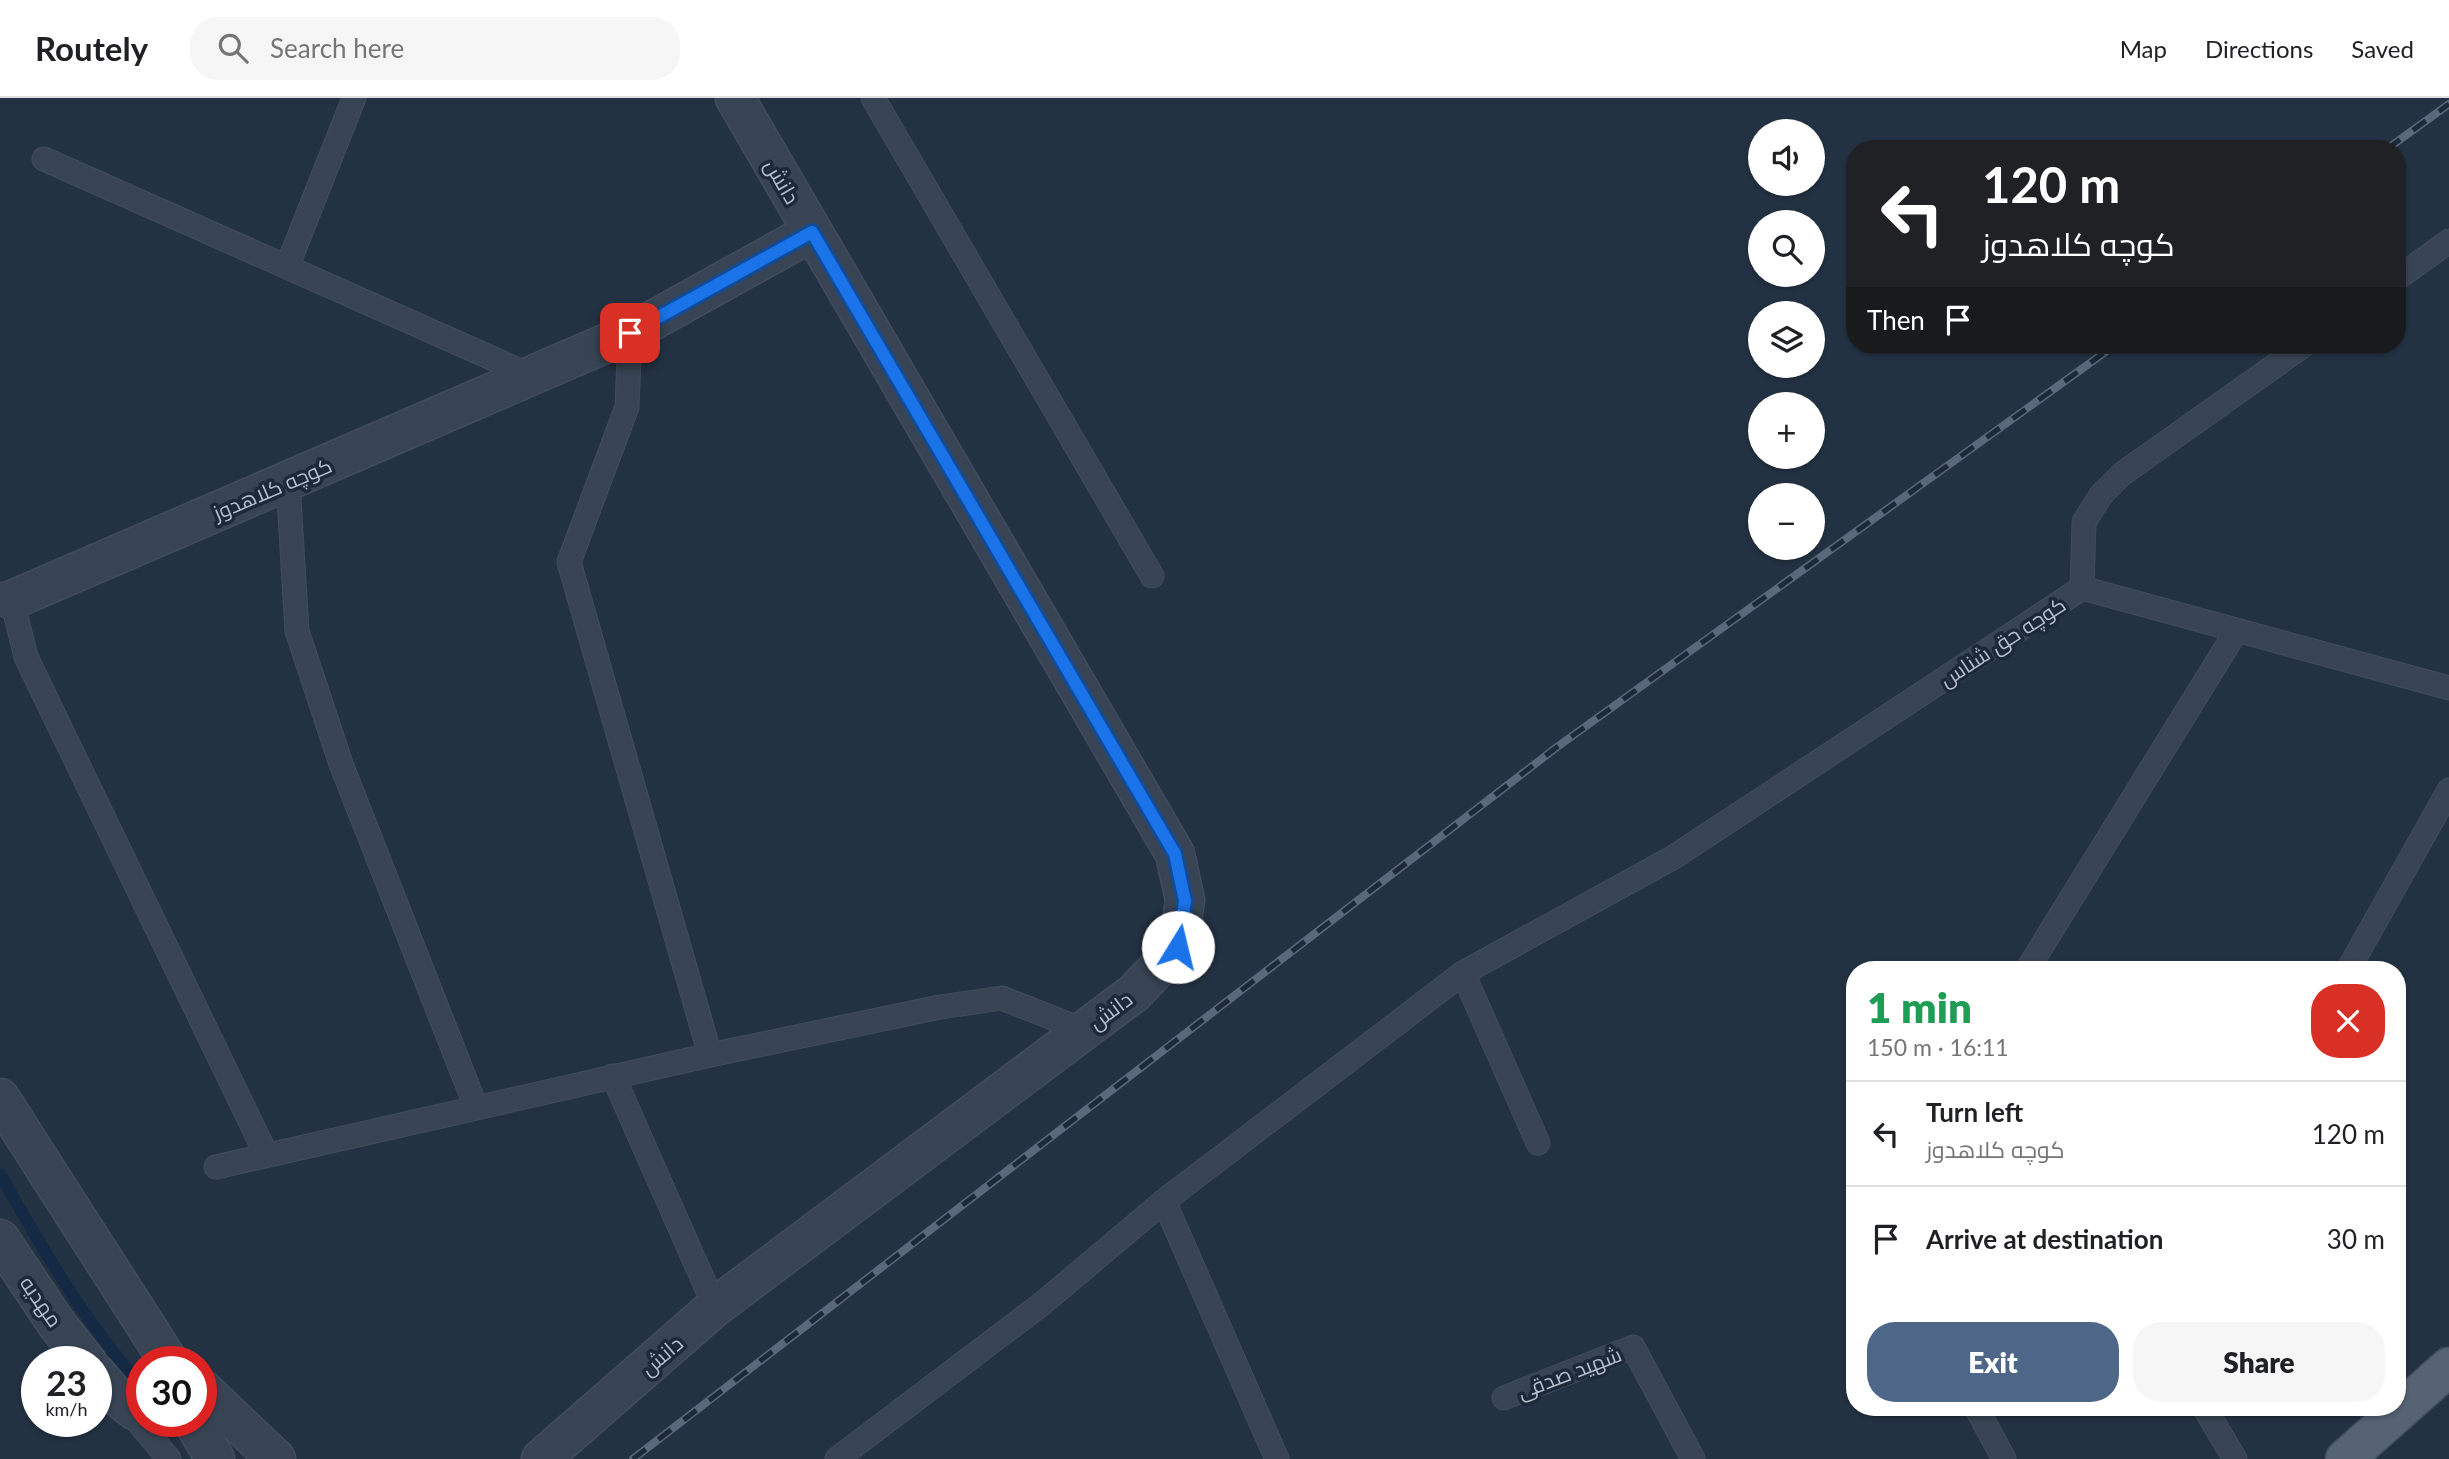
<!DOCTYPE html>
<meta charset="utf-8">
<style>
body{margin:0;font-family:Lato,Cairo,sans-serif;background:#f6f6f6;color:#202124;height:100vh;display:flex;flex-direction:column;font-size:26px;white-space:nowrap}
*{box-sizing:border-box;margin:0}
p{font-size:23px;color:#757577}
.icon{flex:none;width:38px;height:38px;fill:none;stroke:currentColor;stroke-width:2;stroke-linecap:round;stroke-linejoin:round}
.map{position:relative;flex:1;overflow:hidden}
.sheet{position:absolute;left:1846px;top:863px;width:560px;height:455px;display:flex;flex-direction:column;background:#fff;border-radius:28px;box-shadow:0 2px 5px #0004}
.sheet>*{flex:none}
.guide{position:absolute;left:1846px;top:42px;width:560px;height:214px;border-radius:28px;box-shadow:0 2px 5px #0004;background:#202124;color:#fff;overflow:hidden}
.buttons{position:absolute;left:1748px;top:21px;display:grid;gap:14px}
.buttons a{display:grid;place-items:center;width:77px;height:77px;border-radius:50%;background:#fff;box-shadow:0 2px 5px #0004;font-size:35px}
.speed{position:absolute;left:21px;top:1248px;display:flex;gap:14px;font-size:35px;font-weight:700;text-align:center}
.speed>*{display:grid;place-content:center;width:91px;height:91px;border-radius:50%;background:#fff;box-shadow:0 2px 5px #0004;line-height:1}
.speed small{font-size:18px;font-weight:400}
.speed .limit{border:10px solid #d22;background:#fff;color:#111}
.pin{position:absolute;display:grid;place-items:center;width:60px;height:60px;color:#fff;margin:-30px;border-radius:14px;box-shadow:0 4px 10px #0006}
.me{position:absolute;width:77px;margin:-38px;rotate:9deg;stroke-linejoin:round;filter:drop-shadow(0 0 5px #0008)}
.turn{display:flex;align-items:center;gap:24px;height:147px;padding:0 21px;font-size:32px}
.turn .icon{width:91px;height:91px;stroke-width:2.5}
.turn b{display:block;font-size:49px;line-height:60px}
.then{display:flex;align-items:center;height:66px;padding:0 21px;background:#0003;gap:14px;font-size:26px}
.round{display:grid;place-items:center;flex:none;width:74px;height:74px;border-radius:28px;background:#f6f6f6}
.headline{display:flex;align-items:center;justify-content:space-between;height:119px;padding:0 21px}
h1{font-size:42px;font-weight:800;line-height:52px;color:#1e9e55}
.button{display:flex;gap:14px;margin-top:auto;padding:14px 21px}
.button a{flex:1;height:80px;border-radius:28px;background:#4e6687;color:#fff;font-size:28px;font-weight:800;line-height:80px;text-align:center}
.button a+a{background:#f6f6f6;color:#202124}
ul{padding:0;list-style:none}
li{display:flex;align-items:center;gap:21px;height:105px;padding:0 21px;border-top:2px solid #e0e0e0}
li div{flex:1}
li b{display:block;font-size:26px}
li em{font-style:normal}
header{display:flex;align-items:center;gap:42px;box-sizing:border-box;height:98px;padding:0 35px;background:#fff;border-bottom:2px solid #e0e0e0}
header strong{font-size:33px}
nav{display:flex;gap:38px;margin-inline-start:auto;font-size:24px}
.search{width:490px;height:63px;background:#f6f6f6;display:flex;align-items:center;gap:18px;box-sizing:border-box;padding:0 24px;border-radius:28px;color:#757577;font-size:26px}
.map>svg:first-child{display:block}
</style>
<header>
<strong>Routely</strong>
<div class="search"><svg class="icon" aria-label="search" viewBox="0 0 24 24"><circle cx="10" cy="10" r="6"/><path d="M15 15l6 6"/></svg>Search here</div>
<nav><a>Map</a><a>Directions</a><a>Saved</a></nav>
</header>
<div class="map">
<svg width="2449" height="1361" viewBox="0 0 2449 1361">
<rect width="100%" height="100%" fill="#233243"/>
<g fill="none" stroke-linecap="round" stroke-linejoin="round">
<path stroke="#142943" stroke-width="12" d="M0 1076C42 1150 85 1225 142 1288"/>
<g stroke="#414d5c" stroke-width="25">
<g id="service">
<polyline points="873,0 1152,478"/>
<polyline points="44,61 532,278"/>
<polyline points="287,169 354,0"/>
<polyline points="2398,180 2449,143"/>
<polyline points="630,235 627,309 569,464 710,957"/>
<polyline points="288,384 297,533 341,666 476,1009"/>
<polyline points="2082,490 2084,424 2101,397 2122,376 2304,247"/>
<polyline points="1,496 12,502 26,559 266,1056"/>
<polyline points="2027,872 2237,532"/>
<polyline points="2348,872 2449,692"/>
<polyline points="1463,875 1538,1045"/>
<polyline points="613,978 715,1209"/>
<polyline points="216,1069 710,957 940,909 1002,900 1083,932"/>
<polyline points="1164,1103 1277,1361"/>
<polyline points="1504,1300 1633,1249 1693,1361"/>
<polyline points="124,1307 169,1361"/>
<polyline points="1976,1309 2004,1361"/>
<polyline points="2204,1309 2235,1361"/>
<polyline points="837,1361 1043,1205 1164,1103 1463,875 1674,759 2082,490 2449,590"/>
</g>
</g>
<g stroke="#414d5c" stroke-width="41">
<g id="minor">
<polyline points="12,502 630,235 812,134"/>
<polyline points="0,1000 169,1264"/>
<polyline points="0,1141 56,1225 87,1264"/>
<polyline points="96,1275 114,1296 134,1312 142,1311"/>
<polyline points="201,1290 276,1361"/>
<polyline points="193,1323 215,1361"/>
<polyline points="541,1361 715,1209 1134,895 1178,849 1185,802 1175,756 735,0"/>
</g>
</g>
<g stroke="#414d5c" stroke-width="41">
<polyline id="primary" points="2345,1361 2449,1269"/>
</g>
<use href="#service" stroke="#384453" stroke-width="23"/>
<use href="#minor" stroke="#384453" stroke-width="38"/>
<use href="#primary" stroke="#556373" stroke-width="38"/>
<g stroke="#59687a" stroke-width="8">
<g id="rail">
<polyline points="2387,51 2449,6"/>
<polyline points="633,1361 1557,649 2115,247"/>
</g>
</g>
<use href="#rail" stroke="#1c2938" stroke-width="5" stroke-dasharray="16" stroke-linecap="butt"/>
</g>
<g fill="none" stroke-linecap="round" stroke-linejoin="round">
<g stroke="#114b97" stroke-width="18">
<polyline id="route" points="630,235 812,134 1175,756 1185,803 1178,849"/>
</g>
<use href="#route" stroke="#1a73e8" stroke-width="12"/>
</g>
<g text-anchor="middle" dominant-baseline="central" stroke-width="7" stroke-linejoin="round" paint-order="stroke">
<g font-size="21" fill="#b5bfcd" stroke="#1c2938">
<text transform="translate(783 83) rotate(60)">دانش</text>
<text transform="translate(272 390) rotate(-23)">کوچه کلاهدوز</text>
<text transform="translate(2002 543) rotate(-33)">کوچه حق شناس</text>
<text transform="translate(1110 912) rotate(-37)">دانش</text>
<text transform="translate(42 1203) rotate(55)">مهدیه</text>
<text transform="translate(661 1257) rotate(-41)">دانش</text>
<text transform="translate(1569 1274) rotate(-21)">شهید صدقی</text>
</g>
</g>
</svg>
<div class="buttons">
<a><svg class="icon" aria-label="sound" viewBox="0 0 24 24"><path d="M4 9h4l5-4v14l-5-4H4zM17 9q2 3 0 6"/></svg></a>
<a><svg class="icon" aria-label="search" viewBox="0 0 24 24"><circle cx="10" cy="10" r="6"/><path d="M15 15l6 6"/></svg></a>
<a><svg class="icon" aria-label="layers" viewBox="0 0 24 24"><path d="M12 4l9 5-9 5-9-5zM3 14l9 5 9-5"/></svg></a>
<a>+</a>
<a>−</a>
</div>
<div class="speed"><div>23<small>km/h</small></div><div class="limit">30</div></div>
<div class="pin" style="left:630px;top:235px;background:#d93025"><svg class="icon" aria-label="arrive" viewBox="0 0 24 24"><path d="M6 21V4h12l-3 4 3 4H6"/></svg></div>
<svg class="me" style="left:1178px;top:849px" viewBox="-20 -20 40 40"><circle r="19" fill="#fff"/><path d="M0-13L10 11 0 6-10 11z" fill="#1a73e8"/></svg>
<div class="guide">
<div class="turn"><svg class="icon" aria-label="left" viewBox="0 0 24 24"><path d="M17 20v-9H6M10 6l-5 5 5 5"/></svg><div><b>120 m</b>کوچه کلاهدوز</div></div>
<div class="then">Then<svg class="icon" aria-label="arrive" viewBox="0 0 24 24"><path d="M6 21V4h12l-3 4 3 4H6"/></svg></div>
</div>
<section class="sheet">
<div class="headline"><div><h1>1 min</h1><p>150 m · 16:11</p></div><a class="round" style="background:#d93025;color:#fff"><svg class="icon" aria-label="close" viewBox="0 0 24 24"><path d="M6 6l12 12M18 6L6 18"/></svg></a></div>
<ul>
<li><svg class="icon" aria-label="left" viewBox="0 0 24 24"><path d="M17 20v-9H6M10 6l-5 5 5 5"/></svg><div><b>Turn left</b><p>کوچه کلاهدوز</p></div><em>120 m</em></li>
<li><svg class="icon" aria-label="arrive" viewBox="0 0 24 24"><path d="M6 21V4h12l-3 4 3 4H6"/></svg><div><b>Arrive at destination</b></div><em>30 m</em></li>
</ul>
<div class="button"><a>Exit</a><a>Share</a></div>
</section>
</div>
